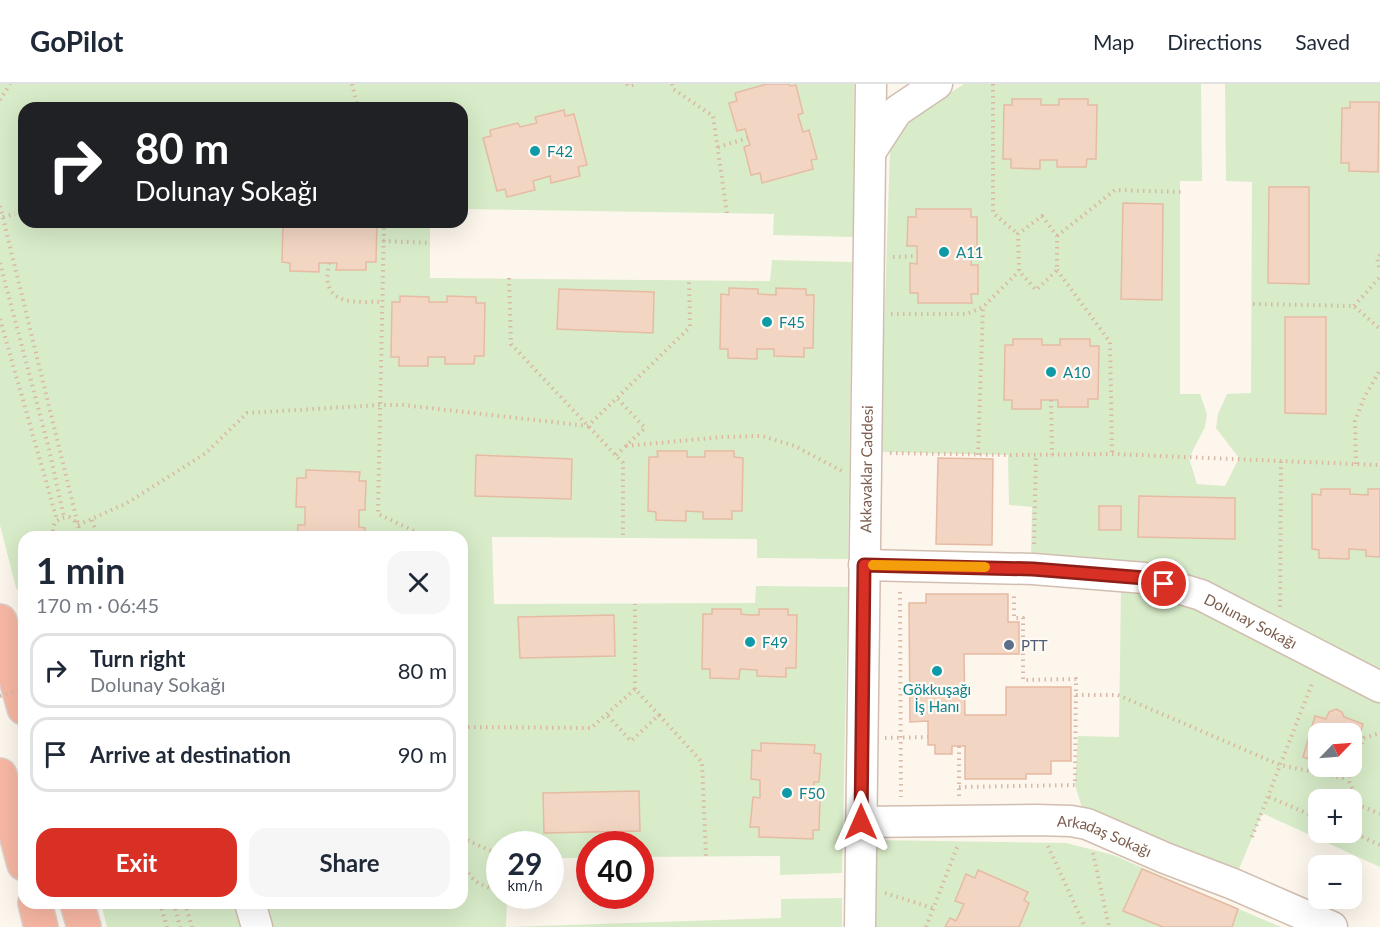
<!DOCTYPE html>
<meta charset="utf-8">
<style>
body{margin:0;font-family:Lato,sans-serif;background:#f6f6f7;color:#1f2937;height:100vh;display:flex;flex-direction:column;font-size:22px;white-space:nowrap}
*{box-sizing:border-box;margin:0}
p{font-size:20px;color:#747a83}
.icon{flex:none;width:33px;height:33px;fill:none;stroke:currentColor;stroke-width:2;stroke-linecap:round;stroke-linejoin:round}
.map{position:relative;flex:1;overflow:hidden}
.drawer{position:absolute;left:18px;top:447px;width:450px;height:378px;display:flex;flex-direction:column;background:#fff;border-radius:18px;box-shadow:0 6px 24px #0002}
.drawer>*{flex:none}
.top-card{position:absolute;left:18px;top:18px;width:450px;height:126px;border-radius:18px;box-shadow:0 6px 24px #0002;background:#202124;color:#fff;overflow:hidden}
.needle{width:39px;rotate:65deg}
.buttons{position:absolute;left:1308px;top:639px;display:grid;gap:12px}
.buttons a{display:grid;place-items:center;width:54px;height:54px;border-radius:12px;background:#fff;box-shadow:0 6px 24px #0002;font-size:30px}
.speed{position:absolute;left:486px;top:747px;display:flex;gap:12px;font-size:30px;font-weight:700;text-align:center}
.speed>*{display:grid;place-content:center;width:78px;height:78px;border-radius:50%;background:#fff;box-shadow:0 6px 24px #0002;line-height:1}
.speed small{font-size:15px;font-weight:400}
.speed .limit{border:9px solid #d22;background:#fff;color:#111}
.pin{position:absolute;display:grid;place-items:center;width:51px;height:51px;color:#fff;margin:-26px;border:3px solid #fff;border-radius:50%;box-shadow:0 2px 6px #0007}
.me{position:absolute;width:66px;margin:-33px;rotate:0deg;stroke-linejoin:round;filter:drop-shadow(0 0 4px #0008)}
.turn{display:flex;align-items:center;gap:21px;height:126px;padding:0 18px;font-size:27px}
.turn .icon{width:78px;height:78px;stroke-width:2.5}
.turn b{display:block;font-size:42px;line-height:51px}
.round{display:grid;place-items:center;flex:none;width:63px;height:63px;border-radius:18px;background:#f6f6f7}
.overview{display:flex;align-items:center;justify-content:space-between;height:102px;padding:0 18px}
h1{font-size:36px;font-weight:700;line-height:45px}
.action{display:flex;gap:12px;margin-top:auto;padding:12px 18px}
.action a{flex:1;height:69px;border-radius:18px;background:#d93025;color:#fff;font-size:24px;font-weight:700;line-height:69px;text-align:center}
.action a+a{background:#f6f6f7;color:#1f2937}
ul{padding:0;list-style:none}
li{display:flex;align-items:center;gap:18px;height:75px;margin:0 12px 9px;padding:0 6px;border:3px solid #e0e1e3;border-radius:18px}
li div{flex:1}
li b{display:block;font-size:22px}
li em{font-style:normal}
header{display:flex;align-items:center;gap:36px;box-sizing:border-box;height:84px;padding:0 30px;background:#fff;border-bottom:2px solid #e0e1e3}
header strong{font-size:28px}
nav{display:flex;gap:33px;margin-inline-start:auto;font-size:21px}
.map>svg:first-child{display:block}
</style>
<header>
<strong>GoPilot</strong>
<nav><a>Map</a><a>Directions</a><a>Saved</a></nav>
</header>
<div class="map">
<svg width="1380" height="843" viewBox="0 0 1380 843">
<rect width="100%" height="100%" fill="#fdf6ec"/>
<g fill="#d8ecc9" fill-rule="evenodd">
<polygon points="0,0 854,0 853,153 773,151 774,130 462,125 462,24 24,24 24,138 430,138 430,194 770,197 772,176 852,178 848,475 757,474 757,455 492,453 494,520 755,519 756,502 848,503 842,789 780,791 780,772 641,773 640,760 590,760 589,774 551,774 550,760 500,760 500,812 507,812 506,843 781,834 781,815 842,814 842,843 107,843 101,819 462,819 462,453 24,453 24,512 16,504 0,441"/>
<polygon points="964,0 1201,0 1202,97 1180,97 1180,310 1200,310 1207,330 1205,343 1189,374 1197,400 1225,402 1239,374 1216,344 1218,330 1227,310 1251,309 1252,98 1226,97 1225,0 1380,0 1380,588 1298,547 1213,500 1150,481 1031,472 1032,423 1009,421 1008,371 880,368 890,67 900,47 914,32"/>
<path d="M1121 502 1197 522 1380 617V783L1262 729 1233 800 1087 740 1075 701 1078 652 1119 653ZM1318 650H1352V682H1318ZM1318 716H1352V748H1318Z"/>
<polygon points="876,756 1066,759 1113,771 1281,843 875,843"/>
</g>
<g fill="#f3d5c3" stroke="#e6bba3" stroke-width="1.5">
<polygon points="767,0 789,0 790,2 796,1 803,29 798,31 803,48 809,46 817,75 811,76 813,85 762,99 760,89 751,91 744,63 750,61 745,45 737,47 729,19 737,17 735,9"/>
<polygon points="1012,15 1041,15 1041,21 1059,21 1059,15 1088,15 1088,21 1097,21 1096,75 1087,75 1086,83 1057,83 1057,76 1040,76 1040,85 1011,84 1011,75 1003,75 1004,21 1012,21"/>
<polygon points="1350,18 1379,18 1378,88 1349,87 1349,79 1341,79 1342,24 1350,24"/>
<polygon points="564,26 565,32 574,30 587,81 578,83 580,92 551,99 550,92 533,97 535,106 507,113 505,105 497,107 483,54 491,52 490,46 518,39 520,43 537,39 535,33"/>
<polygon points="1269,103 1309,103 1309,200 1268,199"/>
<polygon points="1123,119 1163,120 1162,216 1121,215"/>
<polygon points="916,125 971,125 971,133 977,133 977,163 972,163 971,181 978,181 978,210 971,210 972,219 918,219 918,209 910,209 910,179 917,180 917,162 907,162 908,133 916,133"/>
<polygon points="283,138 377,138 376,178 366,178 366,186 336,186 337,179 319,179 319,188 290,187 290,179 282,178"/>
<polygon points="729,204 758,205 758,210 776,211 776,204 806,205 806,211 814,211 813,264 804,264 804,273 774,272 774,265 757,265 757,275 728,274 728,265 720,265 721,210 729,211"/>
<polygon points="559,205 654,208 653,249 557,245"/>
<polygon points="400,212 429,213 429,218 447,218 447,212 476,213 476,219 485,219 484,272 475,272 474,280 445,280 445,273 428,273 428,282 399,282 399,273 391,273 392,218 400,218"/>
<polygon points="1285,233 1326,233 1326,330 1285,329"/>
<polygon points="1013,255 1042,255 1042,261 1060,261 1060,255 1090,255 1090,262 1099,262 1098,315 1088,315 1088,323 1058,323 1058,316 1041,316 1041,325 1012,325 1012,316 1004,316 1005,261 1013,261"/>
<polygon points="657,367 687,367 687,373 705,373 705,367 734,367 734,373 743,374 742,427 732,427 732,435 703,435 703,428 686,427 686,437 656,436 656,428 648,427 649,373 658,373"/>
<polygon points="476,371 572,375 571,415 475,412"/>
<polygon points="938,374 993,375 992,461 936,460"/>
<polygon points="306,386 360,388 359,397 366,397 365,426 359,426 359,443 365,444 365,453 297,453 298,441 305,441 305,423 296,423 297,394 306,394"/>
<polygon points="1321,405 1350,405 1350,410 1368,411 1368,405 1380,405 1380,473 1366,472 1366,466 1349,465 1349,475 1319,474 1319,466 1312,465 1312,410 1321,411"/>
<polygon points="1139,412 1235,414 1235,455 1138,453"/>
<rect x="1099" y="422" width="22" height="24"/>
<polygon points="926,510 1008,510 1008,538 1019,538 1019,570 964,570 965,631 1006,631 1006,603 1071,603 1071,677 1051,677 1051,690 1026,690 1026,695 965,695 965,662 952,662 952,670 935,670 935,661 928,661 928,637 910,638 909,519 926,519"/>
<polygon points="712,525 741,525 741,530 749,531 759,531 759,525 788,525 788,531 797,531 796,584 786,584 786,593 757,592 757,586 740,585 739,595 710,594 710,585 702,585 703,530 712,530"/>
<polygon points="614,531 615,572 520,574 518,533"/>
<polygon points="1336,625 1342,628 1344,633 1363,640 1352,675 1352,650 1318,650 1318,682 1349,682 1347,689 1335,686 1327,689 1320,687 1317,683 1318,678 1303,673 1315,632 1326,635 1329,628"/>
<polygon points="761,659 815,661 814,669 821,670 819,698 814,698 814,716 820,716 819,746 813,746 813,755 759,753 759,743 750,743 753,713 760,714 760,696 751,695 752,666 761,667"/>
<polygon points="639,707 640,747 544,749 543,709"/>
<polygon points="1142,785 1238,825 1232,843 1163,843 1123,827"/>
<polygon points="978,786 1028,808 1024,816 1029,819 1019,843 945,843 950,834 956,837 964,820 955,817 966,790 975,794"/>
</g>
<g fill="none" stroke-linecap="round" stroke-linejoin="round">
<g stroke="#d1beb0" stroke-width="33">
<g id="minor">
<polyline points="871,67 897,27 937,0"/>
<path id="s1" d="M864 481 1033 485 1145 494 1201 511 1380 603"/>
<path id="s2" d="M861 738 1036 736 1071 737 1087 740 1165 774 1233 800 1332 843"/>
<polyline points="250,819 257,843"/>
<path id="s3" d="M860 843 871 0"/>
</g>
</g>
<g stroke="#dad1cd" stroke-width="36">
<g id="highway">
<polyline points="0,537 24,624"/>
<polyline points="0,691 24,780"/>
<polyline points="35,819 41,843"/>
<polyline points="77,819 84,843"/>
</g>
</g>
<g stroke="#d9b8a5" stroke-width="4" stroke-dasharray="1.5 4.5" stroke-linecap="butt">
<polyline points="352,0 358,24"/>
<polyline points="627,0 628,2 636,0"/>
<polyline points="672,0 673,5 713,32 727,129"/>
<polyline points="993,0 993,129 1018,150"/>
<polyline points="0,16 10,0"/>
<polyline points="718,63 748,54"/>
<polyline points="0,122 81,453"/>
<polygon points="1042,132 1057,152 1057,186 1036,206 1019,187 1018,150"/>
<polyline points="3,133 15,130"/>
<polyline points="384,138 378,430 427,453"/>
<polyline points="1057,152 1115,106 1181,108"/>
<polyline points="383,157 430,159"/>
<polyline points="1380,171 1377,174 1380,187"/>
<polyline points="893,173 917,172"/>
<polyline points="0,179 49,365 64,433"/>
<path d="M329 179C328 186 326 196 329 203 337 222 364 217 381 218"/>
<polyline points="1057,186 1110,258 1112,370"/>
<polyline points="509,194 511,260 623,379 623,454"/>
<polyline points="1253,220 1354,222 1380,245"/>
<polyline points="1354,222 1380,193"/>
<polyline points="891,230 967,230 983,223 1019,187"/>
<polyline points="0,235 57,436"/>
<polyline points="1051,316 1052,371"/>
<polyline points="626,362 722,353 762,352 795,362 842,387"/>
<polyline points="890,369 1008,371 1112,370 1380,381"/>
<polyline points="616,371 645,344 618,315"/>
<polyline points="978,371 983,223"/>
<polyline points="1356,380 1355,337 1364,314 1380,286"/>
<polyline points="92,436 98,453"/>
<polyline points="78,441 127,419 206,369 247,329 379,321 403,321 588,342 690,243 689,196"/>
<path d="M54 453C50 441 57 433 69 433L77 439"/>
<polyline points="1034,460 1036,371"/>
<polyline points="900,508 901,713"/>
<polyline points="1280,523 1281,376"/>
<polyline points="635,605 635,520"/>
<polyline points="1076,611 1118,611 1280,681 1348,695"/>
<polyline points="659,631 702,678 706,773"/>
<polyline points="462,643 591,644 635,605 659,631 631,657 607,631"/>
<polyline points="885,654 928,653"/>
<polyline points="959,703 1075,701 1076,595 1023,596 1023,534 1014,534 1014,508"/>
<polyline points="959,712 959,662"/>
<polyline points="1269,713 1318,734"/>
<polyline points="1359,721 1348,695 1364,654 1380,649"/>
<polyline points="1352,740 1359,721 1380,730"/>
<polyline points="1351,748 1380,761"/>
<polyline points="1252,753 1313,597"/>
<polyline points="462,754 500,771"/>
<polyline points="1048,762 1085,843"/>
<polyline points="1093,769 1109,843"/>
<path d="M462 779C473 798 479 802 500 806"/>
<polyline points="885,809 933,824"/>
<polyline points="160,819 167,843"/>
<polyline points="174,819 180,843"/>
<polyline points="185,819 192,843"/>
<polyline points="926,843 958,761"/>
</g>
<use href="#minor" stroke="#fff" stroke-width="30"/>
<use href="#highway" stroke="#f7b7a3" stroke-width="33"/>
<polyline stroke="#d9b8a5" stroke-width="4" stroke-dasharray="1.5 4.5" stroke-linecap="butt" points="0,612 24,605"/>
</g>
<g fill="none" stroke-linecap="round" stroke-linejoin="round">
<g stroke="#8d1f18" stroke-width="15">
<polyline id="route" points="861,738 864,481 1033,485 1145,494 1164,500"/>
</g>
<use href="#route" stroke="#d93025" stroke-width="10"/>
<polyline stroke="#f59e0b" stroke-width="10" points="873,481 985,483"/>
</g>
<g fill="#0f9aa8" stroke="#fffaf3" stroke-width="2">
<circle cx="535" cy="67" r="6"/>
<circle cx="944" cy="168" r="6"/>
<circle cx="767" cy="238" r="6"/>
<circle cx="1051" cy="288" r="6"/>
<circle cx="750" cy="558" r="6"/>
<circle cx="937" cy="587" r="6"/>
<circle cx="787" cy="709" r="6"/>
</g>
<circle fill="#5c6f8a" stroke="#fffaf3" stroke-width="2" cx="1009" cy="561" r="6"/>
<g text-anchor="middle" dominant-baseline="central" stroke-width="4.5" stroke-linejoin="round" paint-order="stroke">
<g font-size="15" fill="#0d838f" stroke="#fffaf3" text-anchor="start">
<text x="547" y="67">F42</text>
<text x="956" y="168">A11</text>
<text x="779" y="238">F45</text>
<text x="1063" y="288">A10</text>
<text x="762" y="558">F49</text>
<text x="937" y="605" text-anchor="middle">Gökkuşağı<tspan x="937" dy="17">İş Hanı</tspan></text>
<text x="799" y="709">F50</text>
</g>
<g font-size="15" fill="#7a5c4d" stroke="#fffaf3">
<text stroke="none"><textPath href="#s3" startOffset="458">Akkavaklar Caddesi</textPath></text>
<text stroke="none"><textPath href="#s1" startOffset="396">Dolunay Sokağı</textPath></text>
<text stroke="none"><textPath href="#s2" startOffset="246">Arkadaş Sokağı</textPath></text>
</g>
<g font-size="15" fill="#4e5e75" stroke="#fffaf3" text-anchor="start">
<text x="1021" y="561">PTT</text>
</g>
</g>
</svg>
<div class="buttons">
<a><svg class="needle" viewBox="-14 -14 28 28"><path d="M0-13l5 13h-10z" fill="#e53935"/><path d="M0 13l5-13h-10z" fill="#747a83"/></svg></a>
<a>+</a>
<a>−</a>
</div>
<div class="speed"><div>29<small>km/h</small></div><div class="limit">40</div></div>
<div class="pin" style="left:1164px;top:500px;background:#d93025"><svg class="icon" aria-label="arrive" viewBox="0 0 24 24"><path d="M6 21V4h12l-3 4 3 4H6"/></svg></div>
<svg class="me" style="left:861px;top:738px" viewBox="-20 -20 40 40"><path d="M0-17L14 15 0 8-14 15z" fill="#d93025" stroke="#fff" stroke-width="4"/></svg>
<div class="top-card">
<div class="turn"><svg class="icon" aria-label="right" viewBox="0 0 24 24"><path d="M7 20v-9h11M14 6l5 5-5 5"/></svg><div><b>80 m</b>Dolunay Sokağı</div></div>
</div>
<section class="drawer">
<div class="overview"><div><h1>1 min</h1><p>170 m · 06:45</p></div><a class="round"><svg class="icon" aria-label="close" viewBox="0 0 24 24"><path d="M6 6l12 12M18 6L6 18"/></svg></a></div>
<ul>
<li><svg class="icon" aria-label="right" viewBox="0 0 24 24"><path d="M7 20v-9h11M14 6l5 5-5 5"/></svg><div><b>Turn right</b><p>Dolunay Sokağı</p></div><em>80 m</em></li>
<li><svg class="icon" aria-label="arrive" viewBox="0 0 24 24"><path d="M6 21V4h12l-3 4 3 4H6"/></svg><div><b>Arrive at destination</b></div><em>90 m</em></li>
</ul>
<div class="action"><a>Exit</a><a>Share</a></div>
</section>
</div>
